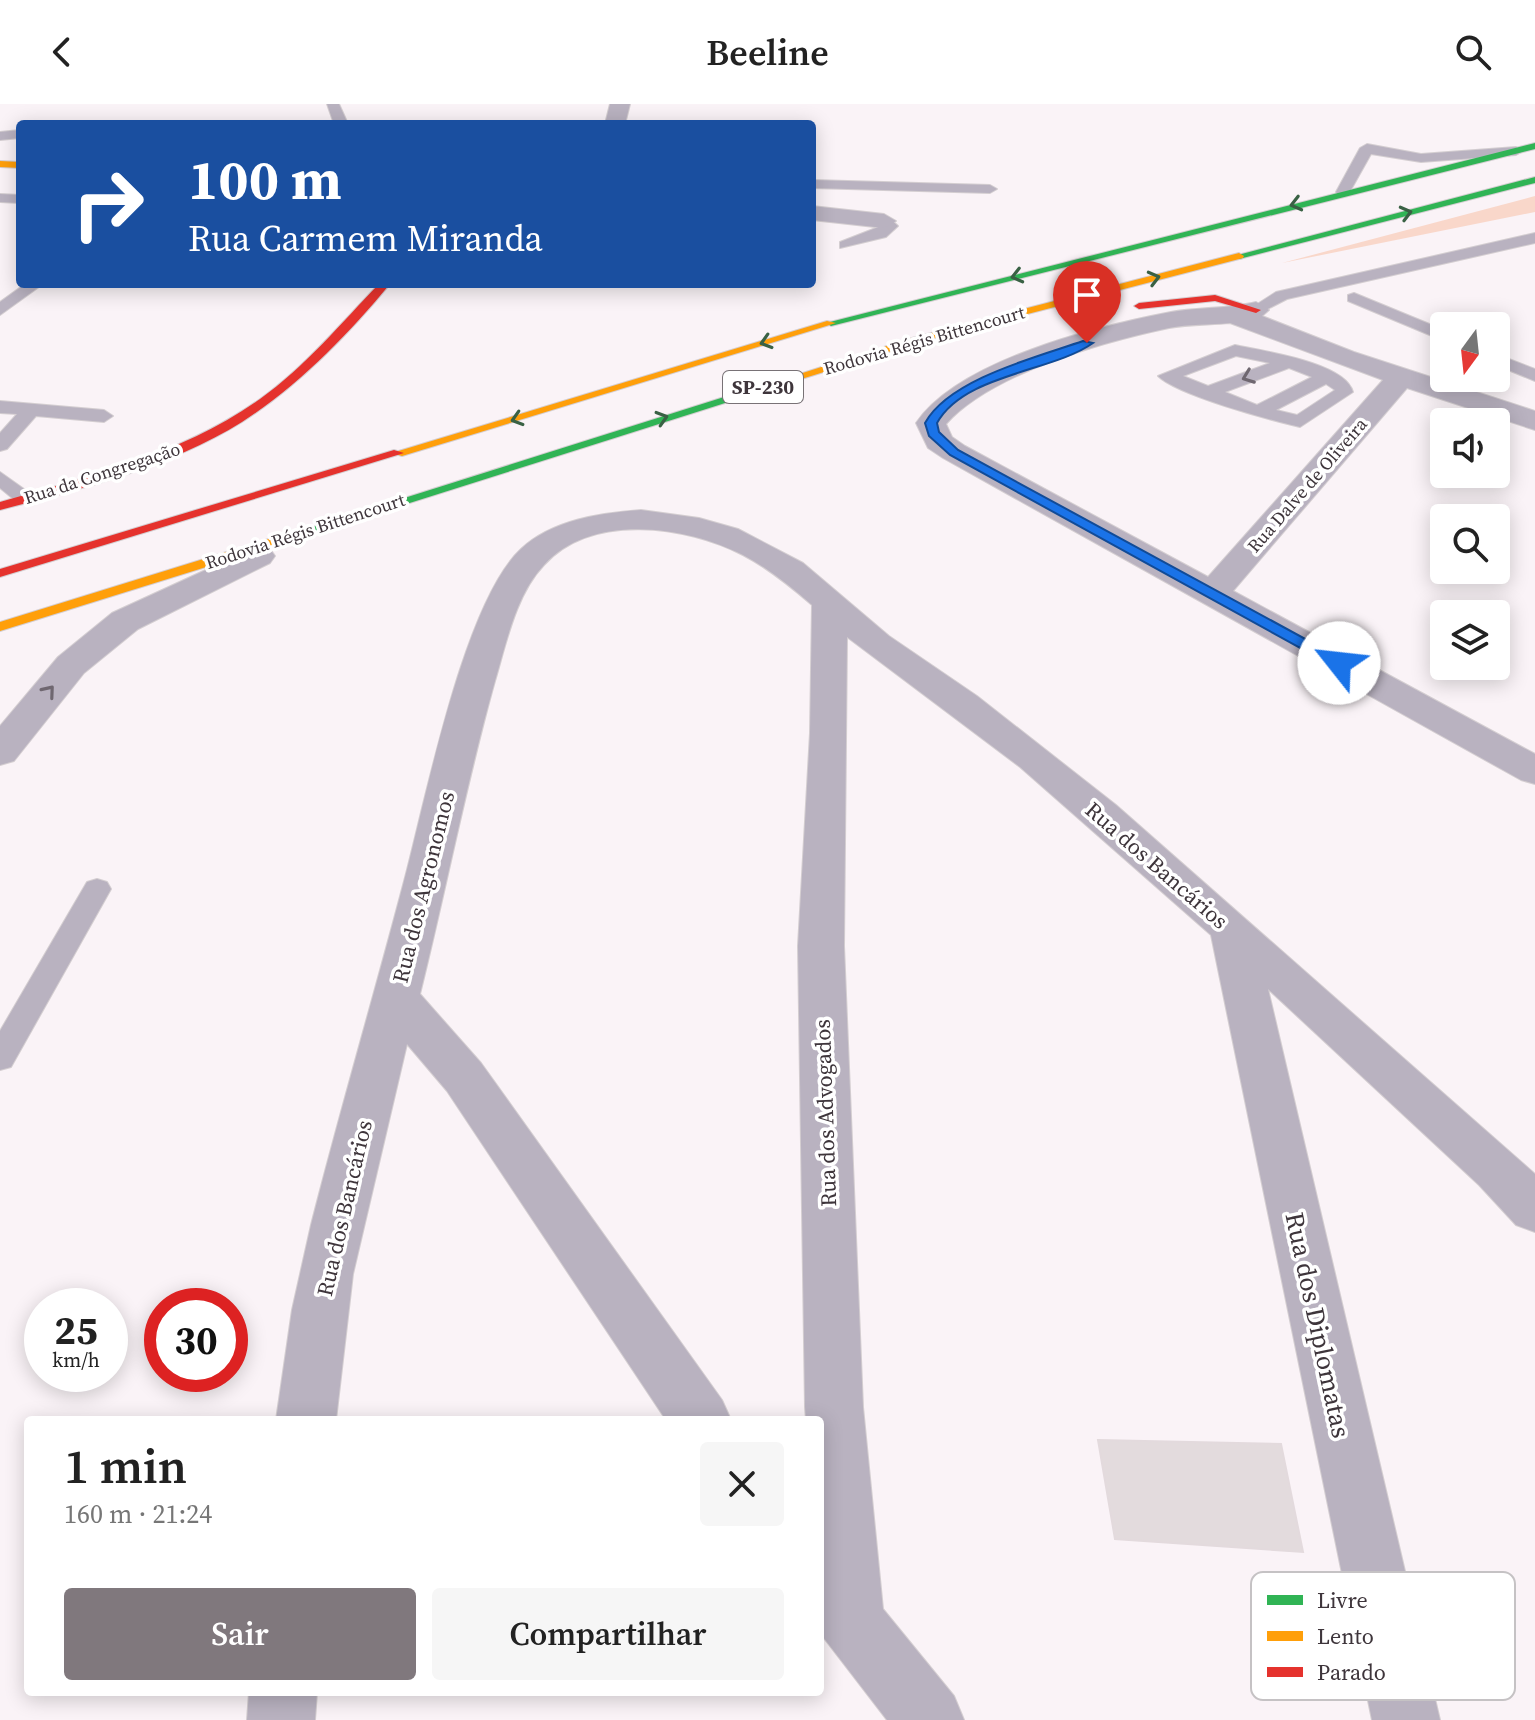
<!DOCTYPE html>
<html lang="pt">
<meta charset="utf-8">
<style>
body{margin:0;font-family:"Source Serif 4",serif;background:#f6f6f6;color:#222;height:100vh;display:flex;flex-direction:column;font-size:30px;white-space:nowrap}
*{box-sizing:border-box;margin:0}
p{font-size:26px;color:#767676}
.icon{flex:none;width:44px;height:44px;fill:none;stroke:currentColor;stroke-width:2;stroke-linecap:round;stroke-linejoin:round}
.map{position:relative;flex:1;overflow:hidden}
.side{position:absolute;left:24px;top:1312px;width:800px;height:280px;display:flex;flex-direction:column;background:#fff;border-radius:8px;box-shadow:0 4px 20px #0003}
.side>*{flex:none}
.hud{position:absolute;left:16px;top:16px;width:800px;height:168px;border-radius:8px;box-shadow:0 4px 20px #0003;background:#1a4fa0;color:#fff;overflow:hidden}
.needle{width:52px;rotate:195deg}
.fabs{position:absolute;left:1430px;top:208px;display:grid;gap:16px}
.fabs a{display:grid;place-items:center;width:80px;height:80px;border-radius:8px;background:#fff;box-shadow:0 4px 20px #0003;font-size:40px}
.speed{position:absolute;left:24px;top:1184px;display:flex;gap:16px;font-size:40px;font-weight:700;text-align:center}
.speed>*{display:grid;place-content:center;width:104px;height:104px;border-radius:50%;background:#fff;box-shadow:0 4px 20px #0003;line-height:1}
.speed small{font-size:20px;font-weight:400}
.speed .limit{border:12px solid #d22;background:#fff;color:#111}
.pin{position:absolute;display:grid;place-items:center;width:68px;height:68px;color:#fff;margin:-82px -34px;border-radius:50% 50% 50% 0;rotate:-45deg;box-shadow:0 0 8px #0007}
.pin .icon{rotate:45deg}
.me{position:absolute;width:88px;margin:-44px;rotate:299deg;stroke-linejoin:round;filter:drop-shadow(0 0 6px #0008)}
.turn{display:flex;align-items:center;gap:28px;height:168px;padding:0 40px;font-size:36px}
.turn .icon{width:104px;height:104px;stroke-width:2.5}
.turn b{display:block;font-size:56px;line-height:68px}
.round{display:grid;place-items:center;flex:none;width:84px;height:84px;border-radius:8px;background:#f6f6f6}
.summary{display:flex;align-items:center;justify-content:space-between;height:136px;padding:0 40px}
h1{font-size:48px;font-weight:600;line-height:60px}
.primary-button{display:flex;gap:16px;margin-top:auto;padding:16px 40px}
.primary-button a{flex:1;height:92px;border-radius:8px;background:#80787d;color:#fff;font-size:32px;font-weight:600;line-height:92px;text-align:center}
.primary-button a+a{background:#f6f6f6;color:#222}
header{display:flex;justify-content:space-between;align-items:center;height:104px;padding:0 40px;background:#fff;font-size:36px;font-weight:600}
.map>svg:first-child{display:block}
</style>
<header><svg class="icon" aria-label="back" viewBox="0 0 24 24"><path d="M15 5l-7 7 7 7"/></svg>Beeline<svg class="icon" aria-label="search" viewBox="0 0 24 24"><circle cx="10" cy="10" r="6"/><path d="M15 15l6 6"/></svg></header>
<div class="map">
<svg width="1535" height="1616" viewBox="0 0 1535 1616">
<rect width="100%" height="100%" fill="#faf3f7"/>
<polygon fill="#f9d7ca" points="1535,92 1535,108 1282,159"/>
<polygon fill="#e3dbdd" stroke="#e3dadd" stroke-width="2" points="1098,1336 1281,1340 1303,1448 1115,1435"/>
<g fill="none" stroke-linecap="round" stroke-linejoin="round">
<g stroke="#d4ced1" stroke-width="2">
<g id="lane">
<polygon points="327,0 339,0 348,20 334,20"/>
<polygon points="20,26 20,34 0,36 0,28"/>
<polygon points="1367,40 1421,50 1516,43 1523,47 1516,51 1421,58 1371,50 1348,91 1338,91 1336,88 1360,44"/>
<polygon points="812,76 990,81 997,85 990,89 812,84"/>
<polygon points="0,90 20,91 20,99 0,98"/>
<polygon points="879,114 889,114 898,122 886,133 840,144 840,138 881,122 877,117"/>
<polygon points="1535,129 1535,139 1287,195 1256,211 1248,206 1276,188"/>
<polygon points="25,180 43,180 0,211 0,198"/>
<polygon points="1354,189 1444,226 1444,237 1348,197 1348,191"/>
<path d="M1235 241C1262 247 1345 258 1353 288L1300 323C1270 316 1177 291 1158 272ZM1236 252 1270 259 1208 282 1183 272ZM1289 264 1312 273 1257 301 1225 288ZM1326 280 1335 286 1297 311 1276 306Z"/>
<polygon points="1496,250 1535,265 1535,277 1496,261"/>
<polygon points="0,297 104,306 113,312 104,318 36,312 7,345 0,347 0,329 17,310 0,309"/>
<polygon points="0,368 31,390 34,394 31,398 17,398 0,384"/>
<polygon points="97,775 107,778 111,785 11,963 0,966 0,927 87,778"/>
</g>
</g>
<g stroke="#d4ced1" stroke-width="2">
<g id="street">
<polygon points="610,0 630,0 625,20 605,20"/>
<polygon points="812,102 884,110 896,117 884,124 812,116"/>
<path d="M1256 198 1269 206 1262 212 1354 248 1535 307V326L1407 284 1233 487 1535 650V680L1521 676 943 354 928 344 916 319C959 256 1098 222 1171 208 1199 203 1228 205 1256 198ZM1230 219 1383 276 1208 473 965 342 952 333 946 320C992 269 1103 238 1169 224 1189 220 1210 221 1230 219Z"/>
<path d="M641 406 699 414 738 425 803 459 889 532 977 592 1116 701 1535 1070V1128L1516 1121 1479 1081 1268 885 1440 1616H1372L1211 831 1020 663 847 533 844 842 863 1303 883 1505 954 1592 964 1616H887L820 1529V1316H806L805 1303 798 842 810 629 812 501C790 482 768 464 743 451 686 422 592 408 544 461 516 490 506 540 495 577 466 680 446 786 420 890L481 959 722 1296 731 1316H666L447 987 407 940 353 1170 336 1316H276L292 1206 311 1121C340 1007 373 895 403 781 425 700 463 499 521 445 552 416 600 409 641 406Z"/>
<polygon points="258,442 270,445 275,452 270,459 138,525 84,569 14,657 0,661 0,622 58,553 112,509"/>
<polygon points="249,1588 317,1588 315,1616 247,1616"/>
</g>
</g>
<g stroke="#d4ced1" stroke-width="2">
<g id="fast">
<polygon points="1535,39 1535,45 831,222 826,219"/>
<polygon points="1535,73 1535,79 1239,155 1234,152"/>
<polygon points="759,282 763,283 763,287 296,435 291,436 284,432"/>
</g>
</g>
<g stroke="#d4ced1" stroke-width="2">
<g id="slow">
<polygon points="0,57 20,58 20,64 0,63"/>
<polygon points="1239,149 1244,152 1243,154 920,238 763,287 753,285 912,234"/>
<polygon points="827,217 836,219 402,352 392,349"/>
<polygon points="291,428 298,432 296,435 0,527 0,518"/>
</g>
</g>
<g stroke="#d4ced1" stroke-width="2">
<g id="jam">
<path d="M379 180H390C348 231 298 282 242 318 170 363 81 385 0 406V398C90 372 183 350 260 295 305 263 341 219 379 180Z"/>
<polygon points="1215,191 1261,206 1256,209 1215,197 1139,205 1134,202 1139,199"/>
<polygon points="394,346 404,349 0,473 0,465"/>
</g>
</g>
<use href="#lane" fill="#b9b2c0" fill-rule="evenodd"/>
<use href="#street" fill="#b9b2c0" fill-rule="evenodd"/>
<use href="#fast" fill="#30b455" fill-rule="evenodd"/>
<use href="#slow" fill="#ff9f0a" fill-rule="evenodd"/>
<use href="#jam" fill="#e5322d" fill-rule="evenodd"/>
</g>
<defs><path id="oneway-chevron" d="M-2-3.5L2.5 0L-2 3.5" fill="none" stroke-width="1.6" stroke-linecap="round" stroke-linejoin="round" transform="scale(2)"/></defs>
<g stroke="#396144">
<use href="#oneway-chevron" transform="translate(1296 100) rotate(166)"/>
<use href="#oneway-chevron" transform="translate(1406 109) rotate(-15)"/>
<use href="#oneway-chevron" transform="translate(1017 172) rotate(166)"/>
<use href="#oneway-chevron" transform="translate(1154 174) rotate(-15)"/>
<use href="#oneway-chevron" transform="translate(766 238) rotate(163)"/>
<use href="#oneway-chevron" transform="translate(662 314) rotate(-17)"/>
<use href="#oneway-chevron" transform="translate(517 315) rotate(163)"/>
</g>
<g stroke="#6f6770">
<use href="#oneway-chevron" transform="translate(1248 273) rotate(159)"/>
<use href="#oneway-chevron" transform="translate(49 587) rotate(-50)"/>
</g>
<path fill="#1a73e8" stroke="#114b97" stroke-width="2" d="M1083 237 1093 239C1052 268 964 270 937 319L939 328 958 346 1344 556V562H1333L950 351 929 332 925 319C949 275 1037 253 1083 237Z"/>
<g text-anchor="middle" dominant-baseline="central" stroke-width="7" stroke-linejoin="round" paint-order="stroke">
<g font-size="18" fill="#3e353b" stroke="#fff">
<text transform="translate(924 236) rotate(-16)">Rodovia Régis Bittencourt</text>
<text transform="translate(102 369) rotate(-18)">Rua da Congregação</text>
<text transform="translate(1307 381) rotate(-49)">Rua Dalve de Oliveira</text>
<text transform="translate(305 427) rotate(-18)">Rodovia Régis Bittencourt</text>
</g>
<rect fill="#fff" stroke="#787276" stroke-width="2" x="723" y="267" width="80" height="32" rx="6"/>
<g font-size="20" font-weight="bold" fill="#3e353b">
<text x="763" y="283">SP-230</text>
</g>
<g font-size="22" fill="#3e353b" stroke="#fff">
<text transform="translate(1157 761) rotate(41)">Rua dos Bancários</text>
<text transform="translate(423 783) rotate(-76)">Rua dos Agronomos</text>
<text transform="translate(825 1009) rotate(-92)">Rua dos Advogados</text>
<text transform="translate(344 1104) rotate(-77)">Rua dos Bancários</text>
</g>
<g font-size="26" fill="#3e353b" stroke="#fff">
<text transform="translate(1318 1221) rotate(78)">Rua dos Diplomatas</text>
</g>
</g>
<rect x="1251" y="1468" width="264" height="128" rx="12" fill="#fff" stroke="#c5c2c4" stroke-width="2"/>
<rect x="1267" y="1491" width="36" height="10" fill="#30b455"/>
<rect x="1267" y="1527" width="36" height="10" fill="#ff9f0a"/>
<rect x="1267" y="1563" width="36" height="10" fill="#e5322d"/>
<g font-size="22" fill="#3e353b">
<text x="1317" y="1504">Livre</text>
<text x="1317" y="1540">Lento</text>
<text x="1317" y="1576">Parado</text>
</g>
</svg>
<div class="fabs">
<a><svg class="needle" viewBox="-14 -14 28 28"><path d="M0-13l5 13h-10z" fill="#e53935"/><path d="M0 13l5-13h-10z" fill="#767676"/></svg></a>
<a><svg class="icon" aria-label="sound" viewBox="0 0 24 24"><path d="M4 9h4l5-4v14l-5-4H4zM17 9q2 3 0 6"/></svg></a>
<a><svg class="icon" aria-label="search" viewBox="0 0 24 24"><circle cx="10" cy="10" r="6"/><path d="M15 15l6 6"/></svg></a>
<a><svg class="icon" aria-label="layers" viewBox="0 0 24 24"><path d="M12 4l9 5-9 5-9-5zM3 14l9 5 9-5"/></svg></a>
</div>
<div class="speed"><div>25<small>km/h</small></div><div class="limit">30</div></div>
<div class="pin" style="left:1087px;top:239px;background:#d93025"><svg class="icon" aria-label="arrive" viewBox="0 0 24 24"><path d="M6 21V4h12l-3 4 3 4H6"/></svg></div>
<svg class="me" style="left:1339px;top:559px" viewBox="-20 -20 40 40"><circle r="19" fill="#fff"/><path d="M0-13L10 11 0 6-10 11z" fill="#1a73e8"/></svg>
<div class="hud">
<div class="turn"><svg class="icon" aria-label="right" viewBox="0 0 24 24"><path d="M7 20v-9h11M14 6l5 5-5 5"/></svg><div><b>100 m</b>Rua Carmem Miranda</div></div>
</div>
<section class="side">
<div class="summary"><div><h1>1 min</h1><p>160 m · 21:24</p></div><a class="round"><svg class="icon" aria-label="close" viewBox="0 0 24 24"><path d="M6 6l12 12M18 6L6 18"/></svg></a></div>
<div class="primary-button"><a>Sair</a><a>Compartilhar</a></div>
</section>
</div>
